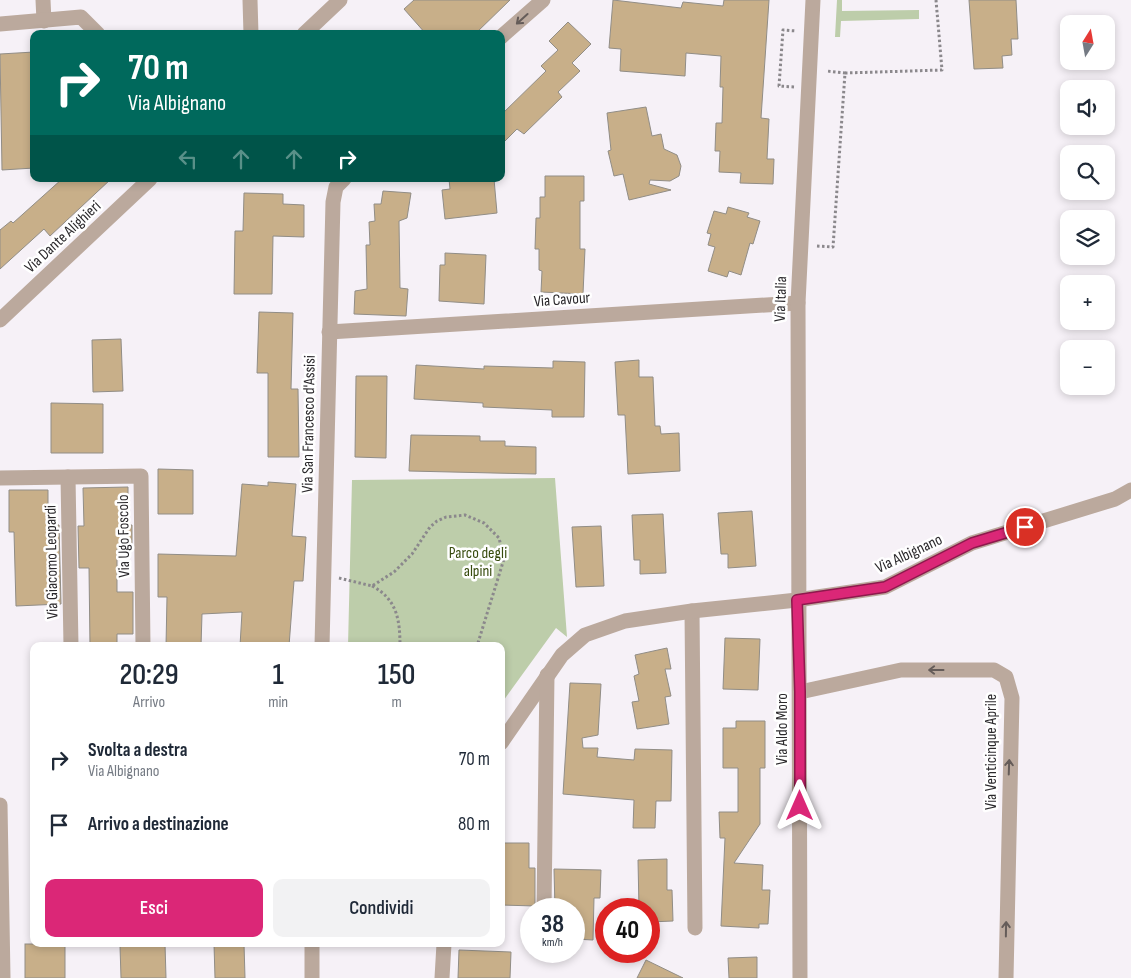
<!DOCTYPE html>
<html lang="it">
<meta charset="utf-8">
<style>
body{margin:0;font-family:"Sofia Sans Condensed",sans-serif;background:#f2f2f3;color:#1f2937;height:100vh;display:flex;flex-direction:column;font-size:19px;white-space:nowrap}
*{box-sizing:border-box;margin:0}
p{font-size:16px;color:#747a83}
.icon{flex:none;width:28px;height:28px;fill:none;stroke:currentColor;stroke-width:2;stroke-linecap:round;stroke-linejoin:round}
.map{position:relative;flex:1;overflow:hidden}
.panel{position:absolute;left:30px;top:642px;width:475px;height:305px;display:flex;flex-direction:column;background:#fff;border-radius:10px;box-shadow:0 2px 8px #0003}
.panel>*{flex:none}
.guide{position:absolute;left:30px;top:30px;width:475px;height:152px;border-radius:10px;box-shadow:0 2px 8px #0003;background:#00695c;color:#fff;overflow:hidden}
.needle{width:32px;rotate:11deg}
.buttons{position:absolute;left:1060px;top:15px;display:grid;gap:10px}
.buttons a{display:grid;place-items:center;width:55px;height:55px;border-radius:10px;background:#fff;box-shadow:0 2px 8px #0003;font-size:25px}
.speed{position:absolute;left:520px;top:898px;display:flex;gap:10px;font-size:25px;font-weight:700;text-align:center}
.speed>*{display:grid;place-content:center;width:65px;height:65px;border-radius:50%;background:#fff;box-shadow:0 2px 8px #0003;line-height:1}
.speed small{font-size:12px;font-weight:400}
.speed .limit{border:8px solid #d22;background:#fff;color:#111}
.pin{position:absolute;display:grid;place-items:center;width:42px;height:42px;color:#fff;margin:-21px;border:2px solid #fff;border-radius:50%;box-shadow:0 1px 5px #0007}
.me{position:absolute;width:55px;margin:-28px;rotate:0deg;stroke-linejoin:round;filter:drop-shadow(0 0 4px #0008)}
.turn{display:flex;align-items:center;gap:18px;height:105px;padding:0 15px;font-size:22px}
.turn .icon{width:65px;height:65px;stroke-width:2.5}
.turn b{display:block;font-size:35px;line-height:42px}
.lanes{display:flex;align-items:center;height:48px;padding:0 15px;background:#0003;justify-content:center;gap:25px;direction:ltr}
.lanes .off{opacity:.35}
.eta{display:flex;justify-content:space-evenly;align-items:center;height:85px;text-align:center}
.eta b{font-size:30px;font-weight:600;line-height:35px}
.button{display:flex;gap:10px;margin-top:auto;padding:10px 15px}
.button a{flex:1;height:58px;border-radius:10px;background:#db2777;color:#fff;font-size:20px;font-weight:600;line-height:58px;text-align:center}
.button a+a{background:#f2f2f3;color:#1f2937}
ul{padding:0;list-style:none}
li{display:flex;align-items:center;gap:15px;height:65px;padding:0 15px}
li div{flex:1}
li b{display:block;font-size:19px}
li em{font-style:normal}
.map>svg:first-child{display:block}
</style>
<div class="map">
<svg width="1131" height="978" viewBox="0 0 1131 978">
<rect width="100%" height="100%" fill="#f6f1f7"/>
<g fill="#bdcdaa">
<polygon points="837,0 842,0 842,11 919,10 919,19 841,21 840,37 835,37"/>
<polygon points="555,478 567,637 556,628 501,704 501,646 348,646 352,480"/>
</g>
<g fill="#c8af89" stroke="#918d86">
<polygon points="414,0 510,0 475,34 426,34 404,9"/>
<polygon points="613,0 681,8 683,2 723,6 724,0 769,0 761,118 769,119 767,159 774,159 773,184 740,183 741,173 719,172 720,151 715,151 716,123 722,123 723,87 720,87 721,56 686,53 685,76 620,71 621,49 609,48"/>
<polygon points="969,0 1016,0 1018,39 1011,39 1012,55 1002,56 1003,68 974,69"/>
<polygon points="568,22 591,44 572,63 580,71 558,92 562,97 524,134 517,129 501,145 501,115 546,71 541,66 558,50 549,41"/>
<polygon points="34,52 34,168 2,170 0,54"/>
<polygon points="646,107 652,136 661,134 664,149 677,155 681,166 679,176 670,181 650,180 649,184 671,190 629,200 623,174 614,176 608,151 611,150 607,113"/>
<polygon points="545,176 584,176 584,201 580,201 580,249 585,249 583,294 541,292 542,271 539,270 539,249 535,249 536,218 540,218 540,197 545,197"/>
<polygon points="62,179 111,179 50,236 44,229 0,269 0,230 11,221 13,223"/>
<polygon points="449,179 494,179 497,213 445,219 442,190 450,189"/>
<polygon points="383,191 411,193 407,218 399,221 400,288 408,289 406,316 354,314 355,291 367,289 366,245 370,245 369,222 375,221 374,204 381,204"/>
<polygon points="244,193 283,194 283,204 304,205 304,237 273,236 272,294 234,294 235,231 243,231"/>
<polygon points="728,207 749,213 747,217 760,221 753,244 750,243 741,275 729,271 727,277 708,271 715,247 708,245 711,234 707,233 714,211 726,214"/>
<polygon points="445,253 486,255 484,304 439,301 440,265 445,265"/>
<polygon points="259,312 293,313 291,389 298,389 299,457 268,457 268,373 257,373"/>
<polygon points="121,339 123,391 93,392 92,340"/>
<polygon points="639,360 639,377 653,377 655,426 660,426 661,434 679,433 680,471 628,474 625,415 618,415 615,362"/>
<polygon points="553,361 585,362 584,417 552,417 552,410 483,407 483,403 414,399 416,365 484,369 484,366 553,368"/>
<polygon points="356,376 387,376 386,458 355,457"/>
<polygon points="51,403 103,404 103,453 51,453"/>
<polygon points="411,435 480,436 480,441 505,441 505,446 536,447 536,474 409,471"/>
<polygon points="158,469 193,470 193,514 158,514"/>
<polygon points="268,482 296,484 292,536 306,537 303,581 294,581 289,646 240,646 242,612 202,614 201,646 166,646 167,597 158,597 158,554 236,556 242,484 268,486"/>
<polygon points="128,487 128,525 132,525 132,549 117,549 117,592 133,592 133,634 117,634 117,646 90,646 89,568 79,568 78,526 84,526 83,488"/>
<polygon points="9,490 48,490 48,524 59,525 61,604 16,606 14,532 9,532"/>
<polygon points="752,511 756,566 728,568 728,554 721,554 718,513"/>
<polygon points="663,514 666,573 640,574 640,560 634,560 632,515"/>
<polygon points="601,526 604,586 576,587 572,527"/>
<polygon points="725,638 760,639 758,690 723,689"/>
<polygon points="667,648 671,669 665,669 671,696 665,697 669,724 637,729 632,702 639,701 634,676 639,674 635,655"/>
<polygon points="570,683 601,684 598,735 582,738 583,748 598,748 597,757 634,760 635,749 672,750 671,801 656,801 655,828 633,828 634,800 563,794"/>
<polygon points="736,721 765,721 765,768 760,768 760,824 734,863 763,865 762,890 770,890 768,924 759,924 759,928 721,926 725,838 720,838 719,812 738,812 738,768 723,768 723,728 736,728"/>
<polygon points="501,843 529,843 529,868 535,868 535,906 501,905"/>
<polygon points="667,859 667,890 672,890 673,921 649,922 649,909 639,909 638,860"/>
<polygon points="554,869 601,870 600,898 594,898 593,940 574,939 574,909 555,909"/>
<rect x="25" y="944" width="40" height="34"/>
<polygon points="141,944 165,944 166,978 121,978 120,946 141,946"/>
<polygon points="214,944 244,944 245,978 215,978"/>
<polygon points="459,950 511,952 510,978 458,978"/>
<polygon points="757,957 757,978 729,978 728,958"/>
<polygon points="646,960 683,978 637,978"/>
</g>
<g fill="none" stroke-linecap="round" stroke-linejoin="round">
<g stroke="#8b888c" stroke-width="3" stroke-dasharray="2.5 2.5" stroke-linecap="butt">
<polyline points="845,73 942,70 936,0"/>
<polyline points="794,87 779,86 783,30 796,31"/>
<polyline points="817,246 833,247 845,73 827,71"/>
<polyline points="339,578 372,586 394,572 412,554 430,527 437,521 446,517 465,515 484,523 499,538 504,559 477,646"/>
<path d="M372 586C397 599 400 620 400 646"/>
</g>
<g stroke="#bba99d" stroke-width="15">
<polyline points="43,0 44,21"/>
<polyline points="250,0 251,34"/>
<polyline points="0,24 81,17 98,34"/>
<polyline points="304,34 340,0"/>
<polyline points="501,37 543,0"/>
<polyline points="0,320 150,179"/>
<polyline points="329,332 798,303"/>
<polyline points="68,477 71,646"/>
<polyline points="0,478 141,476 143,646"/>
<polyline points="692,611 695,928"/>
<polyline points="322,646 333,202 336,187 344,179"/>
<polyline points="800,692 901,670 994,670 1006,677 1012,698 1006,978"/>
<polyline points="501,743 562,655 585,635 625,621 692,611 797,600 885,587 972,543 1115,499 1131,490"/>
<polyline points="0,805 3,978"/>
<polyline points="544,909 547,675"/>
<polyline points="312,978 312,944"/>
<polyline points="442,978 444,944"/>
<polyline points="800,978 798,303 813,0"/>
</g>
</g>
<defs><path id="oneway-shaft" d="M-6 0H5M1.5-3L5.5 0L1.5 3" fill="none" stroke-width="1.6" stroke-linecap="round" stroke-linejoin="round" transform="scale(1.25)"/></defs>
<g stroke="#655c59">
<use href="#oneway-shaft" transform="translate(522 19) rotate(138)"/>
<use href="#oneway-shaft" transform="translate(936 670) rotate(-180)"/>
<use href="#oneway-shaft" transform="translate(1009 767) rotate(-88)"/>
<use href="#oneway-shaft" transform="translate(1006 929) rotate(-89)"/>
</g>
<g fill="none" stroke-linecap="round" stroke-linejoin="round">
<g stroke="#8e194d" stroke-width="12">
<polyline id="route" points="800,806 800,692 797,600 885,587 972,543 1025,527"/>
</g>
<use href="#route" stroke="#db2777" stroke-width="9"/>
</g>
<g text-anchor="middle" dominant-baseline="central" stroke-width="5" stroke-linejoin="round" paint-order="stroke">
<g font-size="16" fill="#2b292c" stroke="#fff">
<text transform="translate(63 237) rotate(-43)">Via Dante Alighieri</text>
<text transform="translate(781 299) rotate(-88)">Via Italia</text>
<text transform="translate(562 300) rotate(-4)">Via Cavour</text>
<text transform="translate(309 424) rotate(-89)">Via San Francesco d'Assisi</text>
<text transform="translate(124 536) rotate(-91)">Via Ugo Foscolo</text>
<text transform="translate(909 554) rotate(-25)">Via Albignano</text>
<text transform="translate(52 562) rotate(-91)">Via Giacomo Leopardi</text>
<text transform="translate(782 729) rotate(-90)">Via Aldo Moro</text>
<text transform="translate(991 752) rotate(-90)">Via Venticinque Aprile</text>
</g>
<g font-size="16" fill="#384c0e" stroke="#fff">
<text x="478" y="553">Parco degli<tspan x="478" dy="18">alpini</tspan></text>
</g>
</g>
</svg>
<div class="buttons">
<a><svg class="needle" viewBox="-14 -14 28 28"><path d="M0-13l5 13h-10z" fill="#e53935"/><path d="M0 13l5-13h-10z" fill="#747a83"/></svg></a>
<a><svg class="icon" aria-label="sound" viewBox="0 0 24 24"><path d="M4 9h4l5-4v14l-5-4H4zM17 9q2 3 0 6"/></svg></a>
<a><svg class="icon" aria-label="search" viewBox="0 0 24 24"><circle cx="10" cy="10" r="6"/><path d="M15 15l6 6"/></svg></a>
<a><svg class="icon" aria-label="layers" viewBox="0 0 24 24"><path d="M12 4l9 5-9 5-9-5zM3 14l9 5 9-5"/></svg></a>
<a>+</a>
<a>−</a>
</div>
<div class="speed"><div>38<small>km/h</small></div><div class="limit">40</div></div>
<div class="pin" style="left:1025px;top:527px;background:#d93025"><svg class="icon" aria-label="arrive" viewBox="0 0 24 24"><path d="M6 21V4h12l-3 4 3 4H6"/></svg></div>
<svg class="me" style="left:800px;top:806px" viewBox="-20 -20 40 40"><path d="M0-17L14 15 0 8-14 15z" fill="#db2777" stroke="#fff" stroke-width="4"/></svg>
<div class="guide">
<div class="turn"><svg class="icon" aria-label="right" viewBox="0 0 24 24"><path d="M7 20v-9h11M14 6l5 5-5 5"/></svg><div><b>70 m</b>Via Albignano</div></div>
<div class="lanes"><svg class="icon off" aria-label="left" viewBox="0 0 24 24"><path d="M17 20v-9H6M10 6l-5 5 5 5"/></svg><svg class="icon off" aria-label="ahead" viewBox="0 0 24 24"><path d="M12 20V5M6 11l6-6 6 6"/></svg><svg class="icon off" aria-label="ahead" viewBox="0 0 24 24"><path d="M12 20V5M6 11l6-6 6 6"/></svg><svg class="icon" aria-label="right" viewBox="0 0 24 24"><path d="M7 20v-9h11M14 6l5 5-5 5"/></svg></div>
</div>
<section class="panel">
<div class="eta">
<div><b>20:29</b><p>Arrivo</p></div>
<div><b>1</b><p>min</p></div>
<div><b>150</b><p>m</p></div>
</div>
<ul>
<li><svg class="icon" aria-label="right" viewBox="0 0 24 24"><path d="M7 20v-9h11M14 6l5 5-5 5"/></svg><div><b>Svolta a destra</b><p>Via Albignano</p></div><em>70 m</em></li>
<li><svg class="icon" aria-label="arrive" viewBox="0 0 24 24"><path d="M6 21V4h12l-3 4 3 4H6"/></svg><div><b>Arrivo a destinazione</b></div><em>80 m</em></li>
</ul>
<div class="button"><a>Esci</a><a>Condividi</a></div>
</section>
</div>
